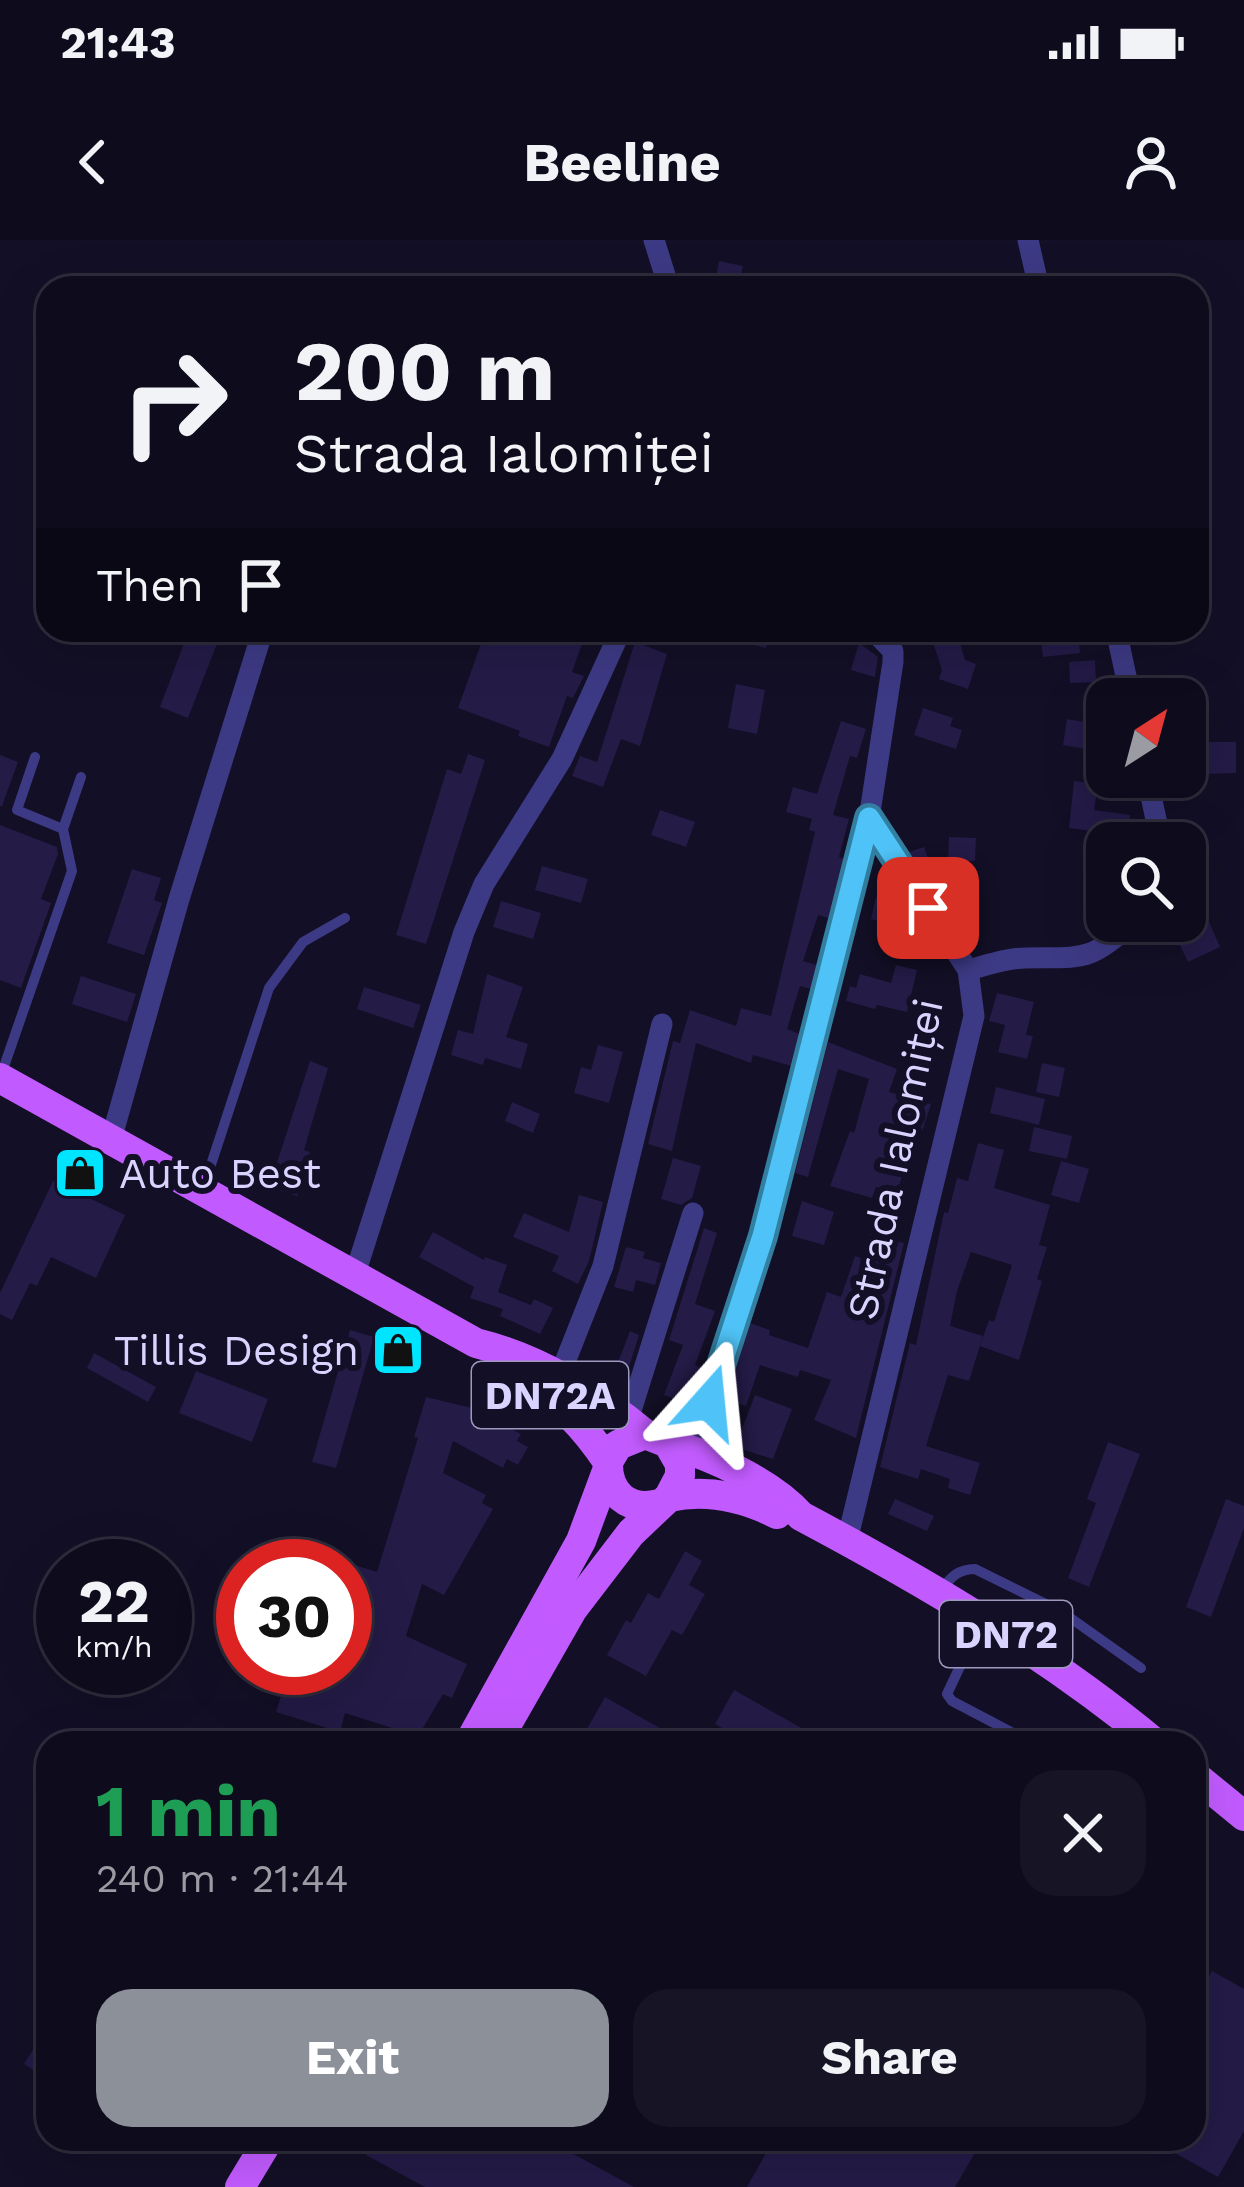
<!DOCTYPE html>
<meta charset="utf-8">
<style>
body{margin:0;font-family:"Work Sans",sans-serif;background:#171425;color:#f1f3f6;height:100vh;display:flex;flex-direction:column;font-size:45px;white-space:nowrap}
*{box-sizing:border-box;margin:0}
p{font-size:39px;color:#9b9ba3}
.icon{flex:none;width:66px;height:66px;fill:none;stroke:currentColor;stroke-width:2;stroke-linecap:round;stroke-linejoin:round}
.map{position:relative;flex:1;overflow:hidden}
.details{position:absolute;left:36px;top:1491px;width:1170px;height:420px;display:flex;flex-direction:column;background:#0e0b1c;border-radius:36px;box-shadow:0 12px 48px #0002,0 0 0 3px #2e2b3b}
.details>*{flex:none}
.guide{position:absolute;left:36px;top:36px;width:1173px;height:366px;border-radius:36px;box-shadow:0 12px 48px #0002,0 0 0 3px #2e2b3b;background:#0e0b1c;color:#f1f3f6;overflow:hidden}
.needle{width:78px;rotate:36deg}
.fabs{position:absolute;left:1086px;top:438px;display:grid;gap:24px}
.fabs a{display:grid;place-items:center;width:120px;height:120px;border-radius:24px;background:#0e0b1c;box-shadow:0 12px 48px #0002,0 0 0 3px #2e2b3b;font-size:60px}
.speed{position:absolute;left:36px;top:1299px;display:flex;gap:24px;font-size:60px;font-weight:700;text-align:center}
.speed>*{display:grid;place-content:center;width:156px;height:156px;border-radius:50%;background:#0e0b1c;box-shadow:0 12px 48px #0002,0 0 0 3px #2e2b3b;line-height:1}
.speed small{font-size:30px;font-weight:400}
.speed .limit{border:18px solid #d22;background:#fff;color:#111}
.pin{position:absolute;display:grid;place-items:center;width:102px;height:102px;color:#fff;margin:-51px;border-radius:24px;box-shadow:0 6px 18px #0006}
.me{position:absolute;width:132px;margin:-66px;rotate:18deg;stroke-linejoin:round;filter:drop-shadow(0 0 9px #0008)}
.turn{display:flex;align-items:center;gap:42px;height:252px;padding:0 60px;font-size:54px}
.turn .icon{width:156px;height:156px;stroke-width:2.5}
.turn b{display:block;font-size:84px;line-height:102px}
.then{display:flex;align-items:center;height:114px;padding:0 60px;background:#0003;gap:24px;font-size:45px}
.round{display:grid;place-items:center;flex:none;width:126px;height:126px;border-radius:36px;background:#171425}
.overview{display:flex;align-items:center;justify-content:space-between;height:204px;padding:0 60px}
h1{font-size:72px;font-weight:700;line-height:90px;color:#1e9e55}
.cta{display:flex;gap:24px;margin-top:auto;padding:24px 60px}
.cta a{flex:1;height:138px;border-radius:36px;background:#8c9099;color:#fff;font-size:48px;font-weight:700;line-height:138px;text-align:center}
.cta a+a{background:#171425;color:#f1f3f6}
.status{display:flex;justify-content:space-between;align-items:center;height:84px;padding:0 60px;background:#0e0b1c;direction:ltr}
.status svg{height:33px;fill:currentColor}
header{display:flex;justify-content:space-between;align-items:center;height:156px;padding:0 60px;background:#0e0b1c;font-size:54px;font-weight:700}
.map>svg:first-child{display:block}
</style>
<div class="status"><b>21:43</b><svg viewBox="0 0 49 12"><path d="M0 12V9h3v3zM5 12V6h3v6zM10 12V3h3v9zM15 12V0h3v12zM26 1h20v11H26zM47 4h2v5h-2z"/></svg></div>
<header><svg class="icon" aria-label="back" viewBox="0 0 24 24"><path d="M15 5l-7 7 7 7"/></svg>Beeline<svg class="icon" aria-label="person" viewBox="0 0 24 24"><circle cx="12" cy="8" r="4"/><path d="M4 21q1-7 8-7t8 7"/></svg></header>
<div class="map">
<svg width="1244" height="1947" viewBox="0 0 1244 1947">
<rect width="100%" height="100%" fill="#130f26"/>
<g fill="#241b47">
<polygon points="719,21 743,26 738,48 714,48"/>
<polygon points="189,390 220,396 188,478 160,467"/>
<polygon points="486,390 587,390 572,432 584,436 573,458 567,456 549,507 518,496 520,491 458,468"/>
<polygon points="719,390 772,390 766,408 718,395"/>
<polygon points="940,390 956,390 965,420 976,424 968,449 939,439 942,430 930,393"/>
<polygon points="1078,391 1080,413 1043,417 1040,395"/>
<polygon points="635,402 667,414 640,506 621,499 603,547 572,536 580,516 597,522"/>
<polygon points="859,403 878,417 875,437 851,430"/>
<polygon points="1095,420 1096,442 1070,443 1069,422"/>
<polygon points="736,444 765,450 757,494 728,488"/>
<polygon points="923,468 953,478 950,486 962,490 956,509 914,495"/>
<polygon points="1067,479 1107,486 1103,512 1063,505"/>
<polygon points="841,481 866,489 857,518 850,516 833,575 849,579 839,617 844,619 828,678 818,675 803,721 817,725 811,749 800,746 787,789 800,794 791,826 753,815 751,823 696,803 672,911 648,904 673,801 680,803 690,770 736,786 741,768 771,776 815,592 809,590 812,579 786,572 793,547 817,554"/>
<polygon points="1204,502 1236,502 1236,533 1204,534"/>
<polygon points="468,514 485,520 426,704 396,695 447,529 461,534"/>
<polygon points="0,515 18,522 2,566 0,566"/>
<polygon points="1074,541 1098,544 1094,570 1130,575 1128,596 1069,588"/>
<polygon points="660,570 695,582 686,607 651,595"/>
<polygon points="0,585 57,607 58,614 41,659 51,663 21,748 0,740"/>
<polygon points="949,597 976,598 975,621 948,620"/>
<polygon points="924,607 932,630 923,633 909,612"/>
<polygon points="542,626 588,639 581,663 535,650"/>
<polygon points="132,629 161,638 154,660 162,663 144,715 107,703"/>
<polygon points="876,657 901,662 894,696 877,692 880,681 871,679"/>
<polygon points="501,661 541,673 533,699 493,687"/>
<polygon points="1206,675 1220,707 1188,722 1178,701 1196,693 1191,683"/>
<polygon points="896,725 917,730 907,772 877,765 875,769 846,761 850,746 856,748 860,734 891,743"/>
<polygon points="487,734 523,747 506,797 528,804 521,829 485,818 483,825 451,815 458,790 473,794"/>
<polygon points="81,736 136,754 127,782 72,764"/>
<polygon points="364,747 421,765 413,788 357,769"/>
<polygon points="997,753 1034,762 1026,795 1033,796 1027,819 998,812 1005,785 989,781"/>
<polygon points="828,802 897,829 889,852 931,864 915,913 909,912 897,953 876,947 872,958 830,946 850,891 854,893 869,839 838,829 808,937 795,933"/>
<polygon points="598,805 623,812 609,863 574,853 581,827 591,830"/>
<polygon points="310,821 328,828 304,910 310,912 297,956 269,947"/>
<polygon points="1042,823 1065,828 1059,857 1036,852"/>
<polygon points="996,847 1045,859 1039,885 990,873"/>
<polygon points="512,862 540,874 533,893 505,881"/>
<polygon points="1034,887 1072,896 1067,919 1029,911"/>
<polygon points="978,903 1004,910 994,948 1050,965 1039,1005 1047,1007 1037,1039 1042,1041 1019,1120 980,1106 989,1080 994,1082 1012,1025 971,1012 957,1051 950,1086 983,1096 969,1141 948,1135 926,1206 980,1223 970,1255 948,1248 950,1239 921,1229 918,1239 880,1227 910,1103 916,1105 944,972 948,973 957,938 968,941"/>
<polygon points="673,918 701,926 692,958 681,965 661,959"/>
<polygon points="1061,921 1089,929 1079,963 1051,955"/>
<polygon points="53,941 125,975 96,1038 51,1017 37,1046 30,1043 12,1080 0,1074 0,1053"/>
<polygon points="579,955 603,962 589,1021 578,1044 552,1031 559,1016 513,997 524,973 569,992"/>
<polygon points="802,961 834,972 824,1005 792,996"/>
<polygon points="704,988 717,993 695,1064 715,1071 695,1125 703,1128 687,1164 664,1155 683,1105 669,1100"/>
<polygon points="433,992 484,1020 485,1017 507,1025 498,1052 531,1065 534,1059 553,1068 540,1094 500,1076 503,1069 470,1058 474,1047 419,1017"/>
<polygon points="870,994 904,1003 856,1198 814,1180 831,1140 800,1130 798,1137 760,1125 746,1166 725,1159 750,1083 770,1090 769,1095 808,1108 827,1052 841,1057 855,1016 864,1019"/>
<polygon points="626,1007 645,1012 643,1018 661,1023 655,1045 636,1040 633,1052 614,1047"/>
<polygon points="350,1090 374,1097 336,1228 312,1222"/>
<polygon points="630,1091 639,1095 623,1146 611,1141"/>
<polygon points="94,1113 156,1147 148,1162 87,1128"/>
<polygon points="196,1131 268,1159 252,1202 179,1173"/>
<polygon points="755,1155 792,1169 773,1219 735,1207"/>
<polygon points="426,1157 476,1169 521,1194 517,1201 528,1207 518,1225 507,1219 503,1228 453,1201 443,1233 486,1255 482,1263 493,1269 444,1355 422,1344 406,1396 467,1424 452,1458 443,1454 414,1503 390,1492 392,1488 345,1473 340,1492 276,1472 290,1428 345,1428 345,1322 377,1332 418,1198 414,1197"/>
<polygon points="1108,1202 1140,1214 1089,1347 1068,1338 1096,1263 1087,1259"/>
<polygon points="895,1259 934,1276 927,1291 888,1274"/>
<polygon points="1226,1259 1244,1266 1244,1288 1211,1377 1186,1367"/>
<polygon points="685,1311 702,1321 689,1345 705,1354 682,1395 672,1390 646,1436 607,1415 626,1380 631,1383 648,1353 659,1359"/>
<polygon points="734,1450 828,1503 749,1503 715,1484"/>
<polygon points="605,1457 686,1503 579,1503"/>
<polygon points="1212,1731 1244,1749 1244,1891 1218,1937 1150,1899 1194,1899 1194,1763"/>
<polygon points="48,1786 48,1839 24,1824"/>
<polygon points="375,1899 546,1899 634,1947 425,1947 366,1915"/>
<polygon points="774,1899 983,1899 955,1947 747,1947"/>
</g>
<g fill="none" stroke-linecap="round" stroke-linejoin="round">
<g stroke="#3d3a85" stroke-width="10">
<polyline points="35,517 17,570 63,589"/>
<polyline points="1,835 72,631 63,589 81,537"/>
<polyline points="204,946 269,748 303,702 345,678"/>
<path d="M941 1350C951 1337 958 1329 975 1329L1062 1372 1141 1428"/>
<polyline points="981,1382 947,1454 952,1461 1032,1503"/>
</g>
<g stroke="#3d3a85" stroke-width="21">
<polyline points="654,0 669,48"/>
<polyline points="1028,0 1039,48"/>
<polyline points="1116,390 1131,459"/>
<polyline points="1147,537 1161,603"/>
<path d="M968 730C987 725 1007 718 1026 718 1082 717 1090 723 1134 681"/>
<polyline points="111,900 179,659 263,390"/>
<polyline points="355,1034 464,692 484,644 562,519 621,390"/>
<polyline points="556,1145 603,1026 662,784"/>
<polyline points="628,1180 693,973"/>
<polyline points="692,1210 763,996 867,592 893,422 893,411 873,390"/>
<polyline points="847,1301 974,776 968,730 869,578"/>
</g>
<g stroke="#c25bff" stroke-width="30">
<path d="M0 838 476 1103C537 1118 597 1154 645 1194"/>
<path d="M523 1140C561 1162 584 1186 608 1222"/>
<path d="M668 1203C712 1216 771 1242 801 1276 925 1342 1046 1413 1155 1503"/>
<path d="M669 1257C706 1249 743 1257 777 1274"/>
<polyline points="469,1503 581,1301 607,1231"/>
<path d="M496 1503 572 1370 631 1293 669 1257 680 1236V1224L668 1203 645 1194 618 1205 608 1222C607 1253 628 1272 659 1264"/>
<polyline points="1194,1535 1244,1576"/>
<polyline points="240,1947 269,1899"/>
</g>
</g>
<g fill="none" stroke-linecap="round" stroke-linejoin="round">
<g stroke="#337fa1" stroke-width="30">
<polyline id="route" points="709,1162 763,996 869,578 928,668"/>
</g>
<use href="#route" stroke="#4fc3f7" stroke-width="21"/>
</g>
<defs>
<g id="shop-square" transform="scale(2.7)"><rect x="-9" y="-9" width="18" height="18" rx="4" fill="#00e5ff" stroke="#130f26"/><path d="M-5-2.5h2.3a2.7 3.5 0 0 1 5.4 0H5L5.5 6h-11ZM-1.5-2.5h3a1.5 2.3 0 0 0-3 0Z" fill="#111"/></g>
</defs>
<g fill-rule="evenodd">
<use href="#shop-square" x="80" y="933"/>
<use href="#shop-square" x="398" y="1110"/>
</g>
<g text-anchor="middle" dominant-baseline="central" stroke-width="12" stroke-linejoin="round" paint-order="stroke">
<g fill="#130f26" stroke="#9e99be" stroke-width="3">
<rect x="472" y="1122" width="156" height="66" rx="9"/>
<rect x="940" y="1361" width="132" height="66" rx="9"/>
</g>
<g font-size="39" font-weight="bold" fill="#d9d4ff">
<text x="550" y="1155">DN72A</text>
<text x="1006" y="1394">DN72</text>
</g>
<g font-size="42" fill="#d9d4ff" stroke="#130f26">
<text transform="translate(895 919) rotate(-78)">Strada Ialomiței</text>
</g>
<g font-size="42" fill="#d9d4ff" stroke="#130f26" text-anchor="start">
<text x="119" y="933">Auto Best</text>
<text x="359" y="1110" text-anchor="end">Tillis Design</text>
</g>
</g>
</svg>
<div class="fabs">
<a><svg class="needle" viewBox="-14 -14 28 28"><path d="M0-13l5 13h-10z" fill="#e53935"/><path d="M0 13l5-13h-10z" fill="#9b9ba3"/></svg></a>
<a><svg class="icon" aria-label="search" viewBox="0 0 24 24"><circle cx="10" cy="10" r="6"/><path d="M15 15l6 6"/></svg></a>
</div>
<div class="speed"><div>22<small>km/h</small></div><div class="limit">30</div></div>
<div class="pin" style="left:928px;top:668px;background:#d93025"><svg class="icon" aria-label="arrive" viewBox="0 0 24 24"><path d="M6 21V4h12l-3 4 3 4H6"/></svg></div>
<svg class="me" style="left:709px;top:1162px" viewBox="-20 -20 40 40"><path d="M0-17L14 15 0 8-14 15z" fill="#4fc3f7" stroke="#fff" stroke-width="4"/></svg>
<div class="guide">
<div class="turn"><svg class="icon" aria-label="right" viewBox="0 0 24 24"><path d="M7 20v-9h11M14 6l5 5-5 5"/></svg><div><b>200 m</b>Strada Ialomiței</div></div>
<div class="then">Then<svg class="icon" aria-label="arrive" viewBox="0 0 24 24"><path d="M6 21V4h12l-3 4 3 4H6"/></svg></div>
</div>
<section class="details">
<div class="overview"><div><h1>1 min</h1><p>240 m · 21:44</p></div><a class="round"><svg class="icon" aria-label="close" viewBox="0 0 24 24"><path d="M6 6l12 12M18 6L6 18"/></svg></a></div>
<div class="cta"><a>Exit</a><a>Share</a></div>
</section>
</div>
